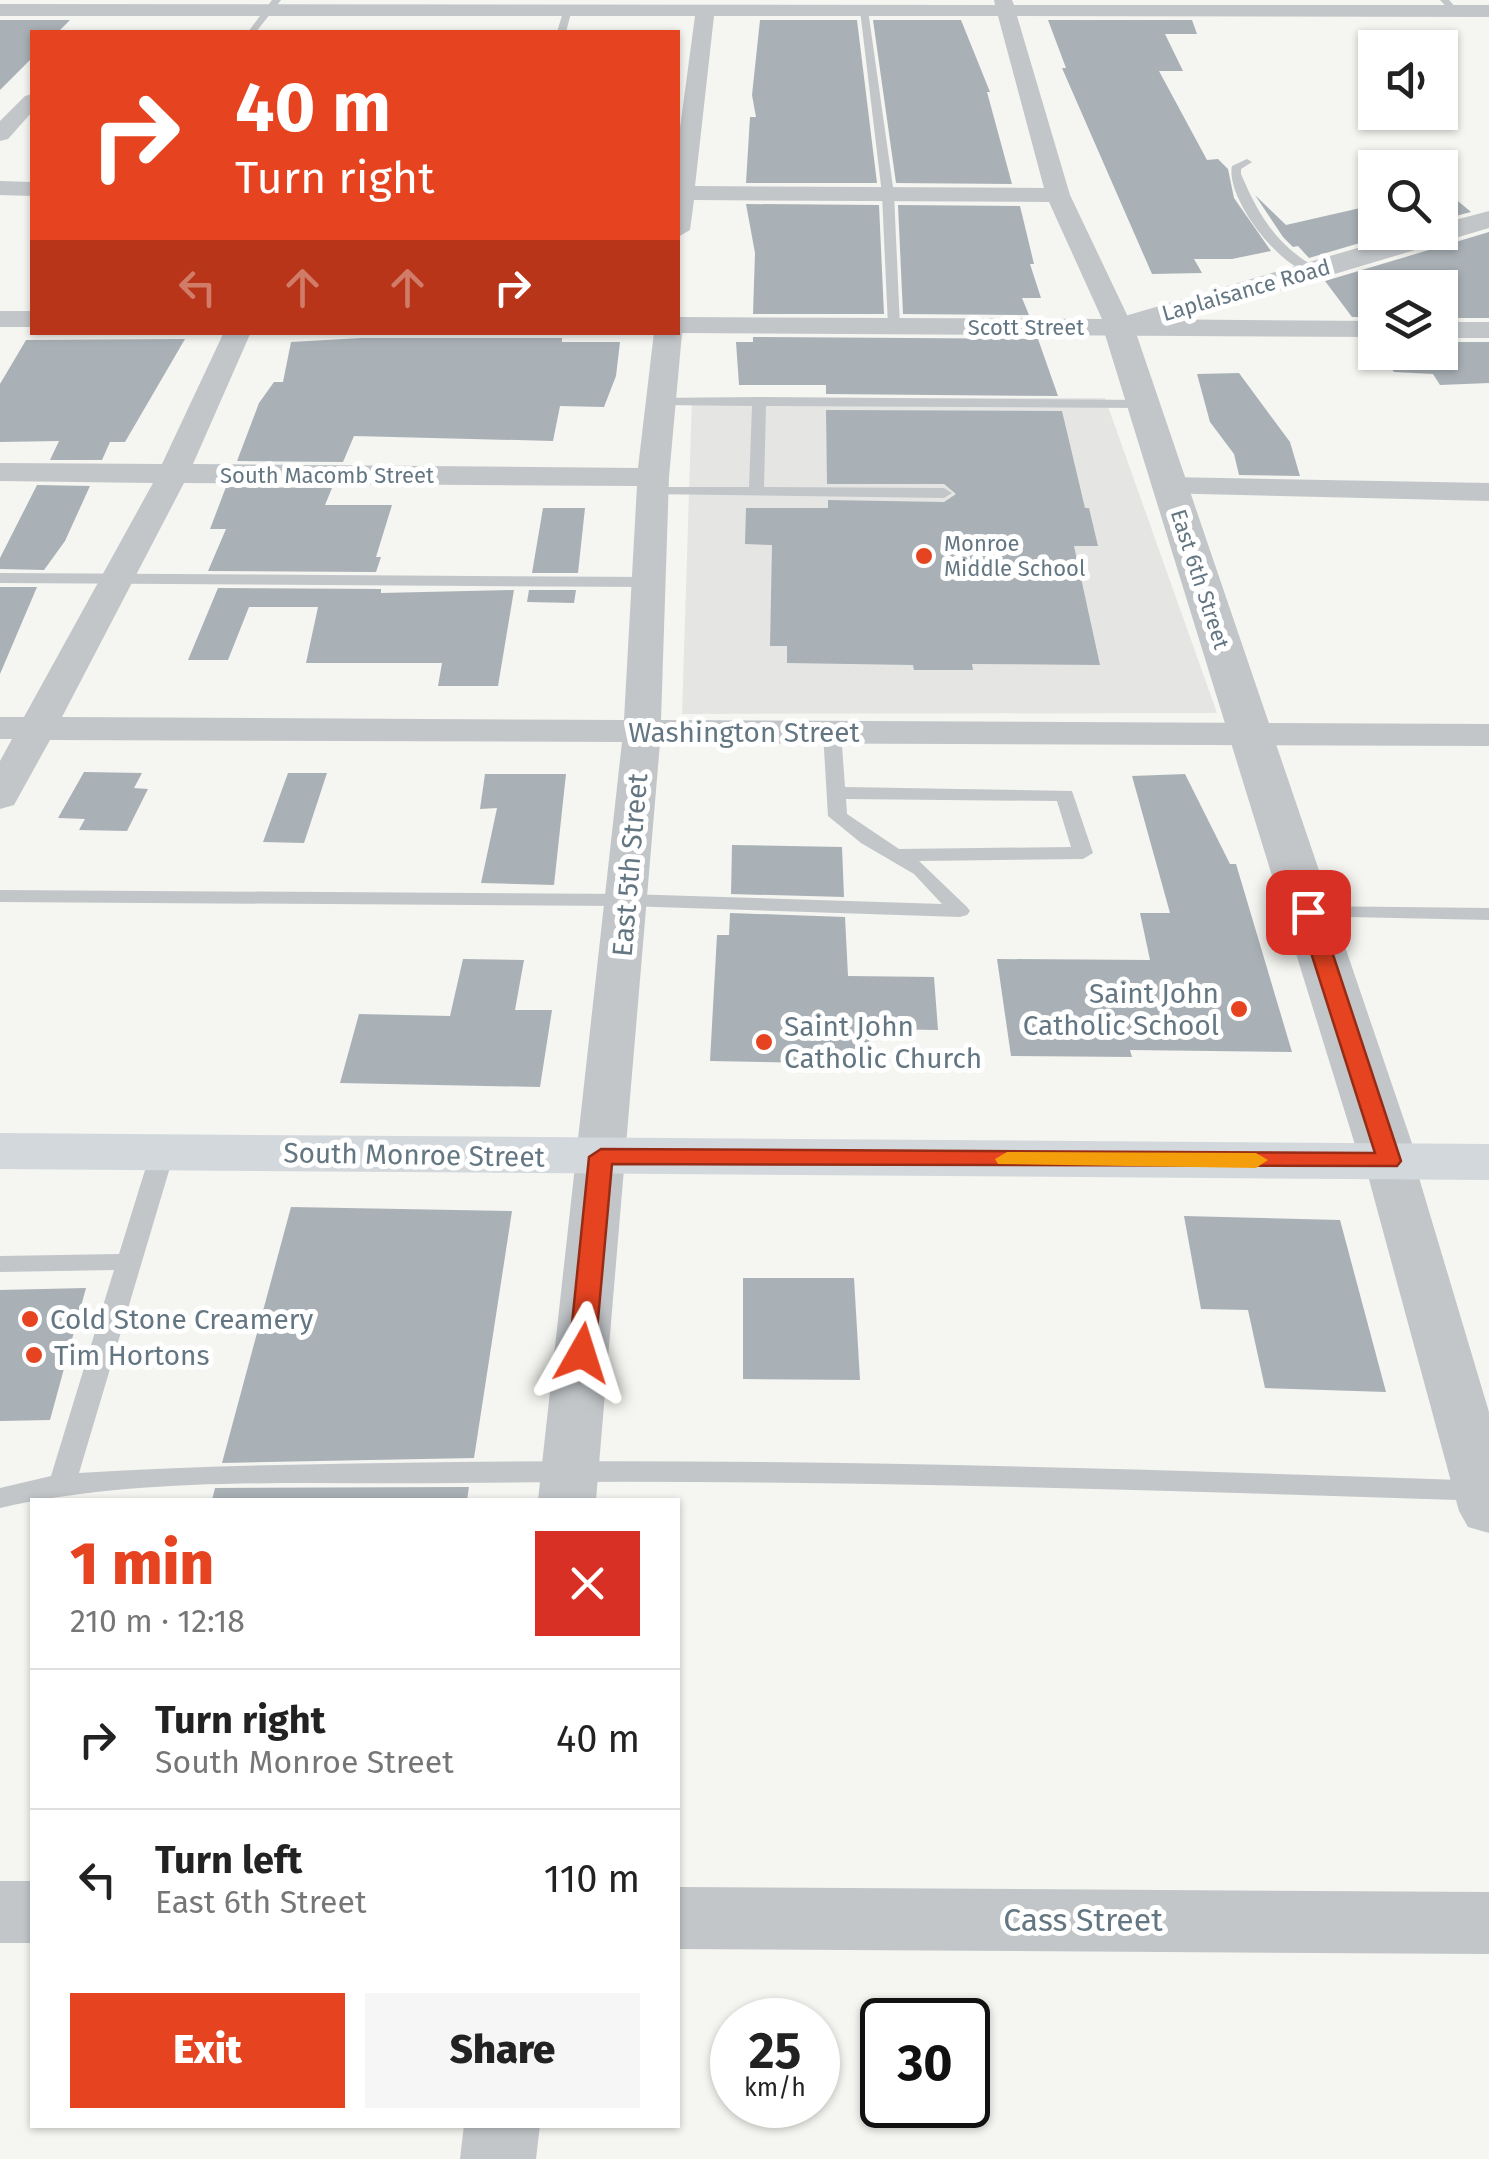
<!DOCTYPE html>
<meta charset="utf-8">
<style>
body{margin:0;font-family:"Fira Sans",sans-serif;background:#f6f6f6;color:#222;height:100vh;display:flex;flex-direction:column;font-size:38px;white-space:nowrap}
*{box-sizing:border-box;margin:0}
p{font-size:32px;color:#767676}
.icon{flex:none;width:55px;height:55px;fill:none;stroke:currentColor;stroke-width:2;stroke-linecap:round;stroke-linejoin:round}
.map{position:relative;flex:1;overflow:hidden}
.panel{position:absolute;left:30px;top:1498px;width:650px;height:630px;display:flex;flex-direction:column;background:#fff;border-radius:0px;box-shadow:0 2px 8px #0004}
.panel>*{flex:none}
.top-card{position:absolute;left:30px;top:30px;width:650px;height:305px;border-radius:0px;box-shadow:0 2px 8px #0004;background:#e64320;color:#fff;overflow:hidden}
.fabs{position:absolute;left:1358px;top:30px;display:grid;gap:20px}
.fabs a{display:grid;place-items:center;width:100px;height:100px;border-radius:0px;background:#fff;box-shadow:0 2px 8px #0004;font-size:50px}
.speed{position:absolute;left:710px;top:1998px;display:flex;gap:20px;font-size:50px;font-weight:700;text-align:center}
.speed>*{display:grid;place-content:center;width:130px;height:130px;border-radius:50%;background:#fff;box-shadow:0 2px 8px #0004;line-height:1}
.speed small{font-size:25px;font-weight:400}
.speed .limit{border:5px solid #111;border-radius:15px;background:#fff;color:#111}
.pin{position:absolute;display:grid;place-items:center;width:85px;height:85px;color:#fff;margin:-42px;border-radius:20px;box-shadow:0 5px 15px #0006}
.me{position:absolute;width:110px;margin:-55px;rotate:6deg;stroke-linejoin:round;filter:drop-shadow(0 0 8px #0008)}
.turn{display:flex;align-items:center;gap:35px;height:210px;padding:0 40px;font-size:45px}
.turn .icon{width:130px;height:130px;stroke-width:2.5}
.turn b{display:block;font-size:70px;line-height:85px}
.lanes{display:flex;align-items:center;height:95px;padding:0 40px;background:#0003;justify-content:center;gap:50px;direction:ltr}
.lanes .off{opacity:.35}
.round{display:grid;place-items:center;flex:none;width:105px;height:105px;border-radius:0px;background:#f6f6f6}
.overview{display:flex;align-items:center;justify-content:space-between;height:170px;padding:0 40px}
h1{font-size:60px;font-weight:800;line-height:75px;color:#e64320}
.action{display:flex;gap:20px;margin-top:auto;padding:20px 40px}
.action a{flex:1;height:115px;border-radius:0px;background:#e64320;color:#fff;font-size:40px;font-weight:800;line-height:115px;text-align:center}
.action a+a{background:#f6f6f6;color:#222}
ul{padding:0;list-style:none}
li{display:flex;align-items:center;gap:30px;height:140px;padding:0 40px;border-top:2px solid #e0e0e0}
li div{flex:1}
li b{display:block;font-size:38px}
li em{font-style:normal}
.map>svg:first-child{display:block}
</style>
<div class="map">
<svg width="1489" height="2159" viewBox="0 0 1489 2159">
<rect width="100%" height="100%" fill="#f5f5f1"/>
<polygon fill="#e5e6e4" points="692,398 1105,398 1217,713 682,714"/>
<g fill="#a9b1b6">
<polygon points="0,20 70,20 58,32 32,32 32,58 0,90"/>
<polygon points="760,20 857,20 877,183 746,183 750,117 756,117 752,95"/>
<polygon points="873,20 961,20 990,92 987,92 1012,184 896,183"/>
<polygon points="1048,20 1192,20 1197,34 1165,34 1183,71 1159,71 1207,160 1218,159 1228,169 1234,198 1271,251 1232,259 1194,259 1202,273 1152,274 1062,68 1066,68"/>
<polygon points="1440,186 1471,212 1440,220"/>
<polygon points="1255,195 1286,225 1369,206 1375,209 1375,232 1397,232 1309,258 1298,246 1293,247 1283,237"/>
<polygon points="746,204 879,205 884,314 753,314 755,253"/>
<polygon points="898,205 1020,206 1034,264 1030,264 1041,298 1022,298 1029,315 903,314"/>
<polygon points="1489,232 1489,318 1440,318 1440,288 1375,288 1375,317 1352,317 1325,281"/>
<polygon points="753,337 1038,339 1058,396 826,394 826,385 739,385 736,342 753,342"/>
<polygon points="361,338 562,338 562,342 620,342 616,376 604,407 560,406 553,441 354,436 343,462 237,461 259,403 274,382 283,382 291,342"/>
<polygon points="185,339 125,442 110,442 102,460 50,460 59,441 0,442 0,384 26,340"/>
<polygon points="1440,342 1489,342 1489,383 1440,385 1433,374 1394,372 1379,352 1440,352"/>
<polygon points="1239,373 1290,442 1300,476 1239,475 1234,454 1210,422 1197,374"/>
<polygon points="826,410 1062,411 1085,508 1089,508 1098,546 1074,546 1100,665 972,664 973,670 914,670 913,665 787,663 787,646 770,646 772,545 745,544 746,508 828,508 828,500 944,502 956,494 944,484 827,484"/>
<polygon points="37,485 90,486 65,541 44,570 0,569 0,558"/>
<polygon points="226,487 332,488 325,505 392,505 376,557 381,557 376,572 208,571 226,529 210,529"/>
<polygon points="543,508 585,508 578,573 532,573"/>
<polygon points="0,587 37,587 0,674"/>
<polygon points="218,588 381,589 381,593 514,590 498,686 438,686 442,663 306,663 318,607 249,607 228,660 188,660"/>
<polygon points="529,590 576,590 574,603 527,602"/>
<polygon points="84,772 142,773 134,788 148,789 127,831 79,830 85,819 58,818"/>
<polygon points="288,773 327,773 304,843 263,842"/>
<polygon points="485,774 566,774 554,885 481,883 497,808 480,809"/>
<polygon points="1185,774 1230,864 1236,864 1292,1052 1130,1050 1132,1057 1011,1056 997,959 1150,960 1140,913 1170,913 1132,776"/>
<polygon points="732,845 842,847 844,897 731,894"/>
<polygon points="730,913 845,917 848,976 934,977 938,1030 869,1029 870,1064 710,1061 717,935 729,935"/>
<polygon points="463,959 524,960 515,1010 552,1010 540,1087 340,1083 359,1014 450,1016"/>
<polygon points="291,1207 512,1211 474,1458 222,1463"/>
<polygon points="1184,1216 1340,1220 1386,1392 1265,1388 1248,1310 1201,1309"/>
<polygon points="743,1278 854,1278 860,1380 743,1379"/>
<polygon points="86,1288 50,1420 0,1421 0,1290"/>
<polygon points="469,1487 467,1500 212,1500 215,1488"/>
</g>
<g fill="none" stroke-linecap="round" stroke-linejoin="round">
<g fill="#c2c6c9" fill-rule="evenodd">
<polygon points="272,0 281,0 256,32 248,32"/>
<polygon points="1440,0 1449,0 1459,11 1452,13"/>
<polygon points="568,6 572,9 566,32 557,32 564,9"/>
<polygon points="864,7 868,10 894,194 900,326 894,330 888,326 882,194 860,10"/>
<path d="M1247 159 1252 162 1241 169V174C1259 216 1277 246 1317 268V274C1283 274 1225 198 1232 166Z"/>
<polygon points="759,397 1143,400 1150,404 1143,408 766,406 764,487 944,488 952,493 944,498 647,494 647,488 652,487 749,487 752,406 661,405 654,401 656,398"/>
<polygon points="0,573 649,577 657,582 649,587 0,583"/>
<path d="M832 727 841 732 845 787 1072 791 1093 853 1083 859 919 861 967 907 970 911 967 915 960 917 626 906 0 902V890L626 894 942 904 914 874 861 843 828 816 823 732ZM846 799 1057 801 1071 847 899 849 847 814Z"/>
<polygon points="1308,906 1489,908 1489,920 1301,916 1298,912 1301,908"/>
<path d="M162 1147 174 1154 79 1473C205 1465 330 1464 456 1462 801 1458 1145 1469 1489 1481V1501C1146 1490 803 1478 459 1483 307 1485 147 1475 0 1508V1488L51 1476 114 1270 0 1272V1256L119 1254 150 1154Z"/>
</g>
<g fill="#c2c6c9" fill-rule="evenodd">
<path d="M994 0H1012L1014 5H1489V17L1017 16 1070 195 1129 319 1375 321V337L682 333 669 477 661 720 1489 724V746L660 743 596 1500H538L622 742 50 740 14 805 0 809V761L12 739H0V717H24L153 483 0 481V463L162 464 224 332H251L193 464 638 468 654 332H678V317L1102 319 1049 202 694 200 690 230 678 237V143L695 16H0V4L995 5ZM714 16H998L1044 188 695 186ZM184 483 637 486 624 720 62 717Z"/>
<polygon points="32,94 32,112 8,139 0,141 0,121 25,96"/>
<polygon points="0,181 32,182 32,196 0,195"/>
<rect x="0" y="311" width="32" height="16"/>
<rect x="1440" y="322" width="49" height="16"/>
<polygon points="1169,477 1489,483 1489,501 1158,493 1153,486 1158,479"/>
<polygon points="1389,1145 1407,1150 1414,1161 1489,1412 1489,1533 1468,1527 1459,1511 1364,1161 1371,1150"/>
<rect x="0" y="1881" width="32" height="62"/>
<polygon points="678,1887 1489,1892 1489,1954 678,1949"/>
<polygon points="464,2125 540,2125 536,2159 460,2159"/>
</g>
<polygon fill="#c2c6c9" fill-rule="evenodd" points="1489,211 1489,228 1136,333 1418,1161 1409,1174 1389,1179 1369,1174 1360,1161 1103,328 1108,321 1412,232 1440,232 1440,224"/>
<polygon fill="#d3d8dc" fill-rule="evenodd" points="0,1133 1489,1144 1489,1180 0,1169"/>
</g>
<polygon fill="#e64320" stroke="#962c15" stroke-width="2.5" points="1308,906 1319,912 1401,1161 1397,1166 612,1164 595,1353 591,1360 572,1360 569,1353 589,1157 601,1149 1375,1153 1298,912"/>
<polygon fill="#f59e0b" points="1007,1152 1256,1153 1268,1160 1256,1168 998,1164 995,1159"/>
<g fill="#e64320" stroke="#fff" stroke-width="4">
<circle cx="924" cy="556" r="10"/>
<circle cx="1239" cy="1009" r="10"/>
<circle cx="764" cy="1042" r="10"/>
<circle cx="30" cy="1319" r="10"/>
<circle cx="34" cy="1355" r="10"/>
</g>
<g text-anchor="middle" dominant-baseline="central" stroke-width="10" stroke-linejoin="round" paint-order="stroke">
<g font-size="22" fill="#637682" stroke="#fff">
<text transform="translate(1246 290) rotate(-16)">Laplaisance Road</text>
<text x="1026" y="327">Scott Street</text>
<text x="327" y="475">South Macomb Street</text>
<text transform="translate(1200 579) rotate(72)">East 6th Street</text>
</g>
<g font-size="22" fill="#637682" stroke="#fff" text-anchor="start">
<text x="944" y="543">Monroe<tspan x="944" dy="25">Middle School</tspan></text>
</g>
<g font-size="28" fill="#637682" stroke="#fff">
<text x="744" y="732">Washington Street</text>
<text transform="translate(630 865) rotate(-85)">East 5th Street</text>
<text transform="translate(414 1155) rotate(1)">South Monroe Street</text>
</g>
<g font-size="28" fill="#637682" stroke="#fff" text-anchor="start">
<text x="1219" y="993" text-anchor="end">Saint John<tspan x="1219" dy="32">Catholic School</tspan></text>
<text x="784" y="1026">Saint John<tspan x="784" dy="32">Catholic Church</tspan></text>
<text x="50" y="1319">Cold Stone Creamery</text>
<text x="54" y="1355">Tim Hortons</text>
</g>
<g font-size="32" fill="#637682" stroke="#fff">
<text x="1083" y="1920">Cass Street</text>
</g>
</g>
</svg>
<div class="fabs">
<a><svg class="icon" aria-label="sound" viewBox="0 0 24 24"><path d="M4 9h4l5-4v14l-5-4H4zM17 9q2 3 0 6"/></svg></a>
<a><svg class="icon" aria-label="search" viewBox="0 0 24 24"><circle cx="10" cy="10" r="6"/><path d="M15 15l6 6"/></svg></a>
<a><svg class="icon" aria-label="layers" viewBox="0 0 24 24"><path d="M12 4l9 5-9 5-9-5zM3 14l9 5 9-5"/></svg></a>
</div>
<div class="speed"><div>25<small>km/h</small></div><div class="limit">30</div></div>
<div class="pin" style="left:1308px;top:912px;background:#d93025"><svg class="icon" aria-label="arrive" viewBox="0 0 24 24"><path d="M6 21V4h12l-3 4 3 4H6"/></svg></div>
<svg class="me" style="left:582px;top:1353px" viewBox="-20 -20 40 40"><path d="M0-17L14 15 0 8-14 15z" fill="#e64320" stroke="#fff" stroke-width="4"/></svg>
<div class="top-card">
<div class="turn"><svg class="icon" aria-label="right" viewBox="0 0 24 24"><path d="M7 20v-9h11M14 6l5 5-5 5"/></svg><div><b>40 m</b>Turn right</div></div>
<div class="lanes"><svg class="icon off" aria-label="left" viewBox="0 0 24 24"><path d="M17 20v-9H6M10 6l-5 5 5 5"/></svg><svg class="icon off" aria-label="ahead" viewBox="0 0 24 24"><path d="M12 20V5M6 11l6-6 6 6"/></svg><svg class="icon off" aria-label="ahead" viewBox="0 0 24 24"><path d="M12 20V5M6 11l6-6 6 6"/></svg><svg class="icon" aria-label="right" viewBox="0 0 24 24"><path d="M7 20v-9h11M14 6l5 5-5 5"/></svg></div>
</div>
<section class="panel">
<div class="overview"><div><h1>1 min</h1><p>210 m · 12:18</p></div><a class="round" style="background:#d93025;color:#fff"><svg class="icon" aria-label="close" viewBox="0 0 24 24"><path d="M6 6l12 12M18 6L6 18"/></svg></a></div>
<ul>
<li><svg class="icon" aria-label="right" viewBox="0 0 24 24"><path d="M7 20v-9h11M14 6l5 5-5 5"/></svg><div><b>Turn right</b><p>South Monroe Street</p></div><em>40 m</em></li>
<li><svg class="icon" aria-label="left" viewBox="0 0 24 24"><path d="M17 20v-9H6M10 6l-5 5 5 5"/></svg><div><b>Turn left</b><p>East 6th Street</p></div><em>110 m</em></li>
</ul>
<div class="action"><a>Exit</a><a>Share</a></div>
</section>
</div>
